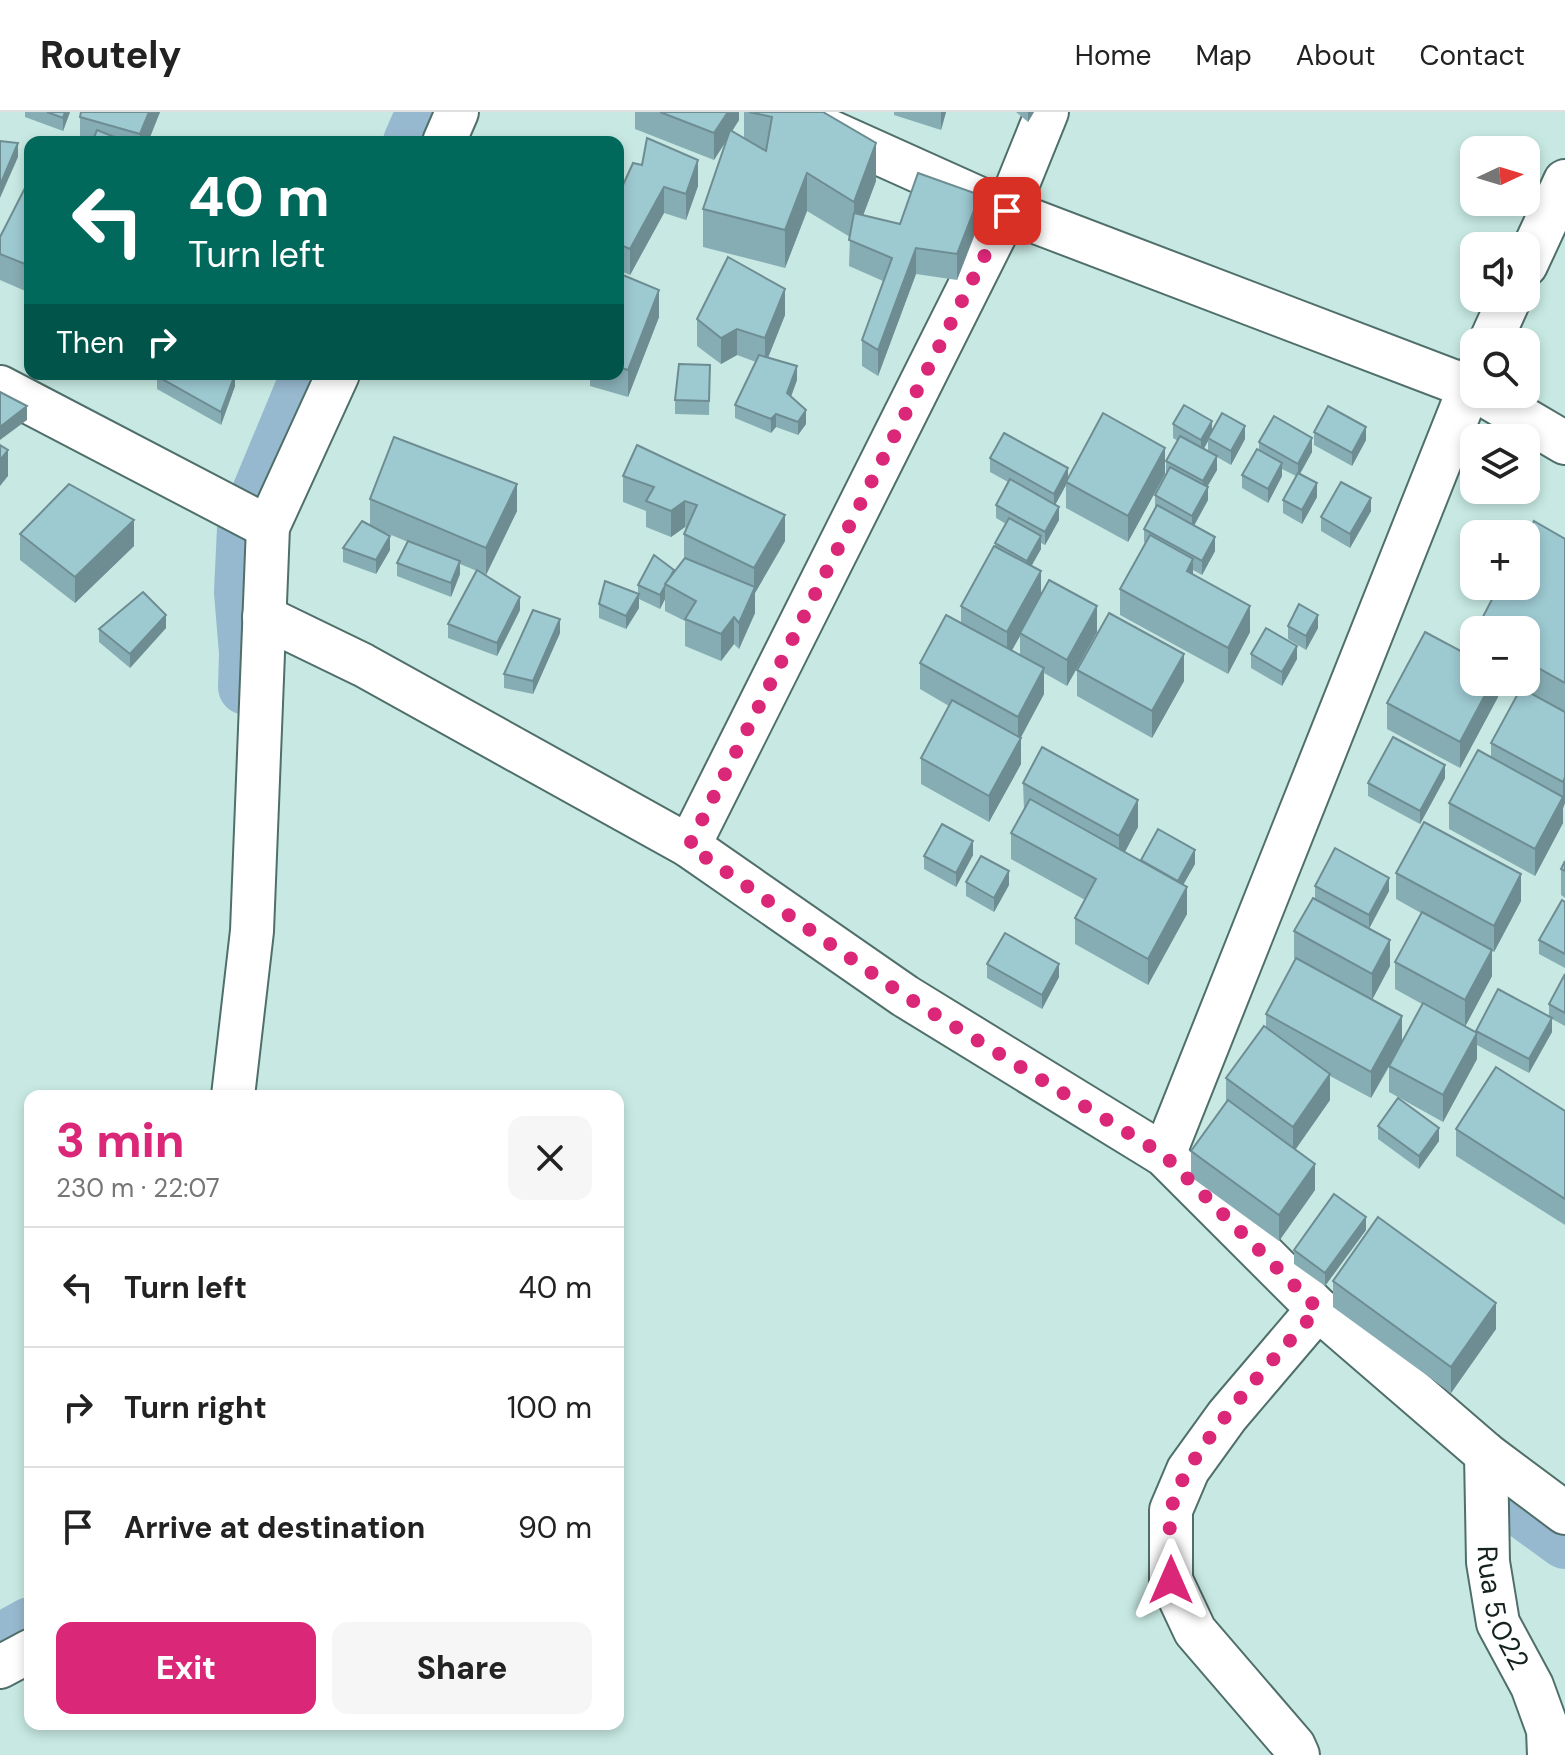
<!DOCTYPE html>
<meta charset="utf-8">
<style>
body{margin:0;font-family:"DM Sans",sans-serif;background:#f6f6f6;color:#222;height:100vh;display:flex;flex-direction:column;font-size:30px;white-space:nowrap}
*{box-sizing:border-box;margin:0}
p{font-size:26px;color:#767676}
.icon{flex:none;width:44px;height:44px;fill:none;stroke:currentColor;stroke-width:2;stroke-linecap:round;stroke-linejoin:round}
.map{position:relative;flex:1;overflow:hidden}
.details{position:absolute;left:24px;top:978px;width:600px;height:640px;display:flex;flex-direction:column;background:#fff;border-radius:16px;box-shadow:0 4px 12px #0003}
.details>*{flex:none}
.banner{position:absolute;left:24px;top:24px;width:600px;height:244px;border-radius:16px;box-shadow:0 4px 12px #0003;background:#00695c;color:#fff;overflow:hidden}
.needle{width:52px;rotate:86deg}
.controls{position:absolute;left:1460px;top:24px;display:grid;gap:16px}
.controls a{display:grid;place-items:center;width:80px;height:80px;border-radius:16px;background:#fff;box-shadow:0 4px 12px #0003;font-size:40px}
.pin{position:absolute;display:grid;place-items:center;width:68px;height:68px;color:#fff;margin:-34px;border-radius:16px;box-shadow:0 4px 12px #0006}
.me{position:absolute;width:88px;margin:-44px;rotate:0deg;stroke-linejoin:round;filter:drop-shadow(0 0 6px #0008)}
.turn{display:flex;align-items:center;gap:28px;height:168px;padding:0 32px;font-size:36px}
.turn .icon{width:104px;height:104px;stroke-width:2.5}
.turn b{display:block;font-size:56px;line-height:68px}
.then{display:flex;align-items:center;height:76px;padding:0 32px;background:#0003;gap:16px;font-size:30px}
.round{display:grid;place-items:center;flex:none;width:84px;height:84px;border-radius:16px;background:#f6f6f6}
.headline{display:flex;align-items:center;justify-content:space-between;height:136px;padding:0 32px}
h1{font-size:48px;font-weight:800;line-height:60px;color:#db2777}
.action{display:flex;gap:16px;margin-top:auto;padding:16px 32px}
.action a{flex:1;height:92px;border-radius:16px;background:#db2777;color:#fff;font-size:32px;font-weight:800;line-height:92px;text-align:center}
.action a+a{background:#f6f6f6;color:#222}
ul{padding:0;list-style:none}
li{display:flex;align-items:center;gap:24px;height:120px;padding:0 32px;border-top:2px solid #e0e0e0}
li div{flex:1}
li b{display:block;font-size:30px}
li em{font-style:normal}
header{display:flex;align-items:center;gap:48px;box-sizing:border-box;height:112px;padding:0 40px;background:#fff;border-bottom:2px solid #e0e0e0}
header strong{font-size:38px}
nav{display:flex;gap:44px;margin-inline-start:auto;font-size:28px}
.map>svg:first-child{display:block}
</style>
<header>
<strong>Routely</strong>
<nav><a>Home</a><a>Map</a><a>About</a><a>Contact</a></nav>
</header>
<div class="map">
<svg width="1565" height="1643" viewBox="0 0 1565 1643">
<rect width="100%" height="100%" fill="#c8e9e3"/>
<g fill="none" stroke-linecap="round" stroke-linejoin="round">
<g stroke="#97b9cf" stroke-width="56">
<polyline points="411,30 424,0"/>
<polyline points="246,575 247,541 242,480 245,416 309,262"/>
<polyline points="1498,1380 1565,1429"/>
<polyline points="0,1530 30,1513"/>
</g>
<g stroke="#506f6a" stroke-width="46">
<g id="minor">
<polyline points="787,0 1007,99 1474,277"/>
<polyline points="444,30 457,0"/>
<polyline points="1526,153 1565,69"/>
<polyline points="1490,230 1510,186"/>
<polyline points="0,275 268,415"/>
<polyline points="1482,282 1565,331"/>
<polyline points="264,505 363,553 689,734 905,884 1164,1043 1318,1197 1486,1342 1565,1401"/>
<polyline points="689,734 1007,99 1047,0"/>
<polyline points="233,984 252,819 268,415 338,262"/>
<polyline points="1164,1043 1474,264"/>
<path id="s1" d="M1486 1342 1488 1450 1498 1511 1532 1574 1548 1618 1549 1643"/>
<polyline points="0,1555 30,1539"/>
<polyline points="1298,1643 1294,1634 1195,1519 1171,1468 1171,1398 1188,1358 1227,1304 1318,1197"/>
</g>
</g>
<use href="#minor" stroke="#fff" stroke-width="42"/>
</g>
<g fill="#87adb4" fill-rule="evenodd">
<polygon points="25,0 70,0 63,19 25,5"/>
<polygon points="81,0 160,0 148,30 80,30 80,5"/>
<polygon points="635,0 739,0 739,8 732,19 744,27 744,0 823,0 876,69 863,103 900,112 980,109 957,168 916,162 878,264 862,254 862,228 883,169 849,154 850,125 807,99 785,156 703,135 703,97 727,28 714,48 635,17"/>
<polygon points="894,0 946,0 941,18 894,3"/>
<polygon points="1016,0 1034,0 1028,10"/>
<polygon points="633,51 698,74 686,108 664,101 630,163 618,158 618,84"/>
<polygon points="30,71 30,181 0,168 0,125"/>
<polygon points="618,161 659,205 628,285 590,274 590,262 618,262"/>
<polygon points="785,203 768,246 797,268 791,285 806,312 798,323 776,315 771,321 735,306 735,293 756,250 737,243 721,252 697,234 697,207"/>
<polygon points="710,253 709,303 675,302 675,288"/>
<polygon points="157,264 235,274 221,313 157,277"/>
<path d="M1173 312 1212 319 1245 327 1231 353 1217 345V358L1207 375 1208 388 1194 414 1215 439 1202 463 1193 458V462L1250 520 1228 562 1120 503V477L1145 431 1144 430V417L1155 397V383L1166 362V349L1178 329 1173 326ZM1208 329V339L1204 337Z"/>
<polygon points="1314,320 1366,328 1352,354 1314,333"/>
<polygon points="1259,330 1312,340 1300,362 1317,385 1302,412 1283,401 1283,388 1296,364 1282,357 1282,364 1268,391 1242,376 1242,363 1259,338"/>
<polygon points="637,333 785,429 755,481 755,501 739,537 734,532 721,549 685,534 685,509 665,499 665,487 660,497 639,487 639,496 626,517 599,506 599,492 638,482 638,473 674,461 684,447 684,422 686,416 685,415 671,425 646,415 646,399 623,390 623,364"/>
<path d="M990 346 1068 367 1165 362 1128 430 1066 396V373L1055 393 1059 408 1045 433 1041 431V437L1031 454 1041 483 1097 520 1067 574 1044 561V582L1020 626 1021 652 989 710 921 672V646L949 594 920 577V551L961 510V494L995 434V431L1006 412 996 406V393L1008 370 990 360ZM1020 524V543L1012 538Z"/>
<polygon points="370,387 517,399 486,463 481,461 520,498 497,544 448,526 448,512 477,459 460,452 460,462 451,485 397,464 397,451 408,430 370,414"/>
<polygon points="1371,399 1350,436 1321,419 1321,405"/>
<polygon points="20,422 134,434 75,491 20,448"/>
<polygon points="1565,427 1565,691 1563,696 1563,711 1535,764 1449,717 1449,691 1491,646 1491,631 1517,582 1498,572 1498,585 1460,656 1387,617 1387,591 1474,570 1526,570 1526,518"/>
<polygon points="343,436 390,438 376,462 343,450"/>
<polygon points="1288,514 1318,516 1306,538 1288,527"/>
<polygon points="166,516 130,556 99,530 99,517"/>
<polygon points="560,521 533,582 504,576 504,562"/>
<polygon points="1251,542 1297,547 1282,574 1251,556"/>
<polygon points="1077,558 1184,569 1152,626 1077,584"/>
<polygon points="1445,666 1420,712 1368,684 1368,671"/>
<polygon points="1023,671 1138,715 1125,740 1141,749 1195,752 1183,773 1187,802 1148,873 1075,832 1075,806 1085,788 1011,747 1011,721 1024,698"/>
<polygon points="973,743 956,775 924,757 924,744"/>
<polygon points="1565,749 1565,786 1561,783 1561,757"/>
<polygon points="1396,761 1521,789 1494,840 1492,839 1492,864 1465,914 1476,920 1476,919 1549,905 1549,892 1565,862 1565,914 1552,907 1552,920 1529,961 1477,933 1477,947 1443,1010 1389,980 1389,955 1371,986 1330,964 1330,988 1295,1038 1315,1078 1279,1129 1191,1065 1191,1039 1226,990 1226,966 1266,915 1266,902 1296,847 1294,846 1294,819 1315,786 1315,774 1389,779 1369,816 1390,854 1372,888 1402,930 1422,892 1395,877 1395,850 1421,801 1396,787"/>
<polygon points="966,770 1009,773 994,800 966,784"/>
<polygon points="1565,790 1565,856 1539,842 1539,828"/>
<polygon points="987,852 1059,865 1042,897 987,866"/>
<polygon points="1565,999 1565,1113 1456,1044 1456,1017"/>
<polygon points="1378,1014 1439,1029 1419,1057 1378,1027"/>
<polygon points="1366,1118 1325,1174 1294,1152 1294,1138"/>
<polygon points="1333,1169 1496,1217 1451,1281 1333,1195"/>
</g>
<g fill="#6e8d92">
<polygon points="65,0 70,0 63,19 63,6"/>
<polygon points="149,0 160,0 148,30 140,30 140,22"/>
<polygon points="728,0 739,0 739,8 714,48 714,21"/>
<polygon points="941,0 946,0 941,18"/>
<polygon points="1028,0 1034,0 1028,10"/>
<polygon points="18,31 18,45 0,86 0,73"/>
<polygon points="876,31 876,69 854,128 854,90"/>
<polygon points="698,48 698,74 686,108 686,82"/>
<polygon points="807,61 807,99 785,156 785,118"/>
<polygon points="664,75 664,101 630,163 630,137"/>
<polygon points="980,83 980,109 957,168 957,142"/>
<polygon points="916,136 916,162 878,264 878,238"/>
<polygon points="785,177 785,203 765,253 765,226"/>
<polygon points="659,178 659,205 628,285 628,258"/>
<polygon points="737,217 737,243 721,252 721,226"/>
<polygon points="797,254 797,268 787,295 787,281"/>
<polygon points="235,262 235,274 221,313 221,300"/>
<polygon points="27,294 27,308 0,328 0,315"/>
<polygon points="806,298 806,312 798,323 798,310"/>
<polygon points="776,302 776,315 771,321 771,307"/>
<polygon points="1212,309 1212,322 1208,326 1208,329 1201,341 1201,328"/>
<polygon points="1245,314 1245,327 1231,353 1231,339"/>
<polygon points="1366,315 1366,328 1352,354 1352,341"/>
<polygon points="1312,326 1312,340 1298,365 1298,352"/>
<polygon points="1165,336 1165,362 1128,430 1128,404"/>
<polygon points="8,338 8,364 0,374 0,348"/>
<polygon points="1217,344 1217,358 1203,382 1203,369"/>
<polygon points="1282,351 1282,364 1268,391 1268,377"/>
<polygon points="1068,356 1068,370 1066,370 1066,373 1054,395 1054,382"/>
<polygon points="1317,371 1317,385 1302,412 1302,398"/>
<polygon points="517,372 517,399 486,463 486,436"/>
<polygon points="1208,375 1208,388 1192,417 1192,404"/>
<polygon points="1371,386 1371,399 1350,436 1350,422"/>
<polygon points="685,389 685,415 671,425 671,399"/>
<polygon points="1059,395 1059,408 1045,433 1045,420"/>
<polygon points="785,403 785,429 755,481 755,501 739,537 739,511 754,476 754,456"/>
<polygon points="134,408 134,434 75,491 75,465"/>
<polygon points="390,424 390,438 376,462 376,448"/>
<polygon points="1041,424 1041,437 1027,462 1027,449"/>
<polygon points="1215,425 1215,439 1202,463 1202,449"/>
<polygon points="1193,447 1193,473 1187,459"/>
<polygon points="460,449 460,462 451,485 451,471"/>
<polygon points="1041,459 1041,486 1020,521 1020,524 1007,547 1007,520"/>
<polygon points="665,474 665,487 660,497 660,483"/>
<polygon points="639,482 639,496 626,517 626,504"/>
<polygon points="520,485 520,498 497,544 497,531"/>
<polygon points="1097,494 1097,520 1067,574 1067,548"/>
<polygon points="1250,494 1250,520 1228,562 1228,536"/>
<polygon points="166,503 166,516 130,556 130,542"/>
<polygon points="1318,503 1318,516 1306,538 1306,524"/>
<polygon points="734,505 734,532 721,549 721,522"/>
<polygon points="560,507 560,521 533,582 533,569"/>
<polygon points="1297,534 1297,547 1282,574 1282,560"/>
<polygon points="1184,542 1184,569 1152,626 1152,599"/>
<polygon points="1044,556 1044,582 1018,631 1018,605"/>
<polygon points="1492,570 1498,570 1498,585 1460,656 1460,630"/>
<polygon points="1021,626 1021,652 989,710 989,684"/>
<polygon points="1445,653 1445,666 1420,712 1420,699"/>
<polygon points="1565,665 1565,691 1563,696 1563,711 1535,764 1535,737 1563,685 1563,670"/>
<polygon points="1138,688 1138,715 1119,751 1119,724"/>
<polygon points="973,729 973,743 956,775 956,761"/>
<polygon points="1195,738 1195,752 1178,782 1178,769"/>
<polygon points="1009,759 1009,773 994,800 994,786"/>
<polygon points="1521,762 1521,789 1494,840 1494,814"/>
<polygon points="1389,766 1389,779 1369,817 1369,803"/>
<polygon points="1187,775 1187,802 1148,873 1148,847"/>
<polygon points="1390,828 1390,854 1372,888 1372,862"/>
<polygon points="1492,838 1492,864 1465,915 1465,888"/>
<polygon points="1059,852 1059,865 1042,897 1042,883"/>
<polygon points="1402,904 1402,930 1371,986 1371,960"/>
<polygon points="1552,906 1552,920 1529,961 1529,947"/>
<polygon points="1477,921 1477,947 1443,1010 1443,983"/>
<polygon points="1330,962 1330,988 1293,1041 1293,1015"/>
<polygon points="1439,1016 1439,1029 1419,1057 1419,1044"/>
<polygon points="1315,1052 1315,1078 1279,1129 1279,1103"/>
<polygon points="1366,1105 1366,1118 1325,1174 1325,1161"/>
<polygon points="1496,1191 1496,1217 1451,1281 1451,1255"/>
</g>
<g fill="#9dc9d1" stroke="#6e8d92" stroke-width="2">
<polygon points="47,0 65,0 63,6"/>
<polygon points="81,0 149,0 140,22 80,5"/>
<polygon points="660,0 728,0 714,21"/>
<polygon points="749,0 823,0 876,31 854,90 807,61 785,118 703,97 730,18 766,39 772,5"/>
<polygon points="97,18 127,30 92,30"/>
<polygon points="647,26 698,48 686,82 664,75 630,137 618,132 618,84 633,51 642,53"/>
<polygon points="0,29 18,31 0,73"/>
<polygon points="918,61 980,83 957,142 916,136 878,238 862,228 892,146 849,128 854,101 900,112"/>
<polygon points="28,70 30,71 30,154 0,142 0,125"/>
<polygon points="728,145 785,177 765,226 737,217 721,226 697,207"/>
<polygon points="618,161 659,178 628,258 618,255"/>
<polygon points="759,243 797,254 787,281 806,298 798,310 776,302 771,307 735,293"/>
<polygon points="679,252 710,253 709,289 675,288"/>
<polygon points="158,262 235,262 221,300 157,264"/>
<polygon points="0,280 27,294 0,315"/>
<polygon points="1184,293 1212,309 1201,328 1173,312"/>
<polygon points="1328,294 1366,315 1352,341 1314,320"/>
<polygon points="1103,301 1165,336 1128,404 1066,370"/>
<polygon points="1222,301 1245,314 1231,339 1208,326"/>
<polygon points="1274,304 1312,326 1298,352 1259,330"/>
<polygon points="1004,321 1068,356 1054,382 990,346"/>
<polygon points="1180,324 1217,344 1203,369 1166,349"/>
<polygon points="394,325 517,372 486,436 370,387"/>
<polygon points="0,333 8,338 0,348"/>
<polygon points="637,333 785,403 754,456 684,422 697,393 685,389 671,399 646,389 654,375 623,364"/>
<polygon points="1257,337 1282,351 1268,377 1242,363"/>
<polygon points="1170,355 1208,375 1192,404 1155,383"/>
<polygon points="1298,361 1317,371 1302,398 1283,388"/>
<polygon points="1010,367 1059,395 1045,420 996,393"/>
<polygon points="1341,370 1371,386 1350,422 1321,405"/>
<polygon points="69,372 134,408 75,465 20,422"/>
<polygon points="1157,393 1215,425 1202,449 1144,417"/>
<polygon points="1009,406 1041,424 1027,449 995,431"/>
<polygon points="362,409 390,424 376,448 343,436"/>
<polygon points="1534,409 1565,427 1565,571 1526,549 1526,518 1476,518 1499,474 1526,474 1526,424"/>
<polygon points="1150,423 1193,447 1187,459 1250,494 1228,536 1120,477"/>
<polygon points="408,429 460,449 451,471 397,451"/>
<polygon points="994,434 1041,459 1007,520 961,494"/>
<polygon points="654,443 674,458 660,483 638,473"/>
<polygon points="685,446 755,475 739,511 734,505 721,522 685,507 696,489 665,472"/>
<polygon points="477,458 520,485 497,531 448,512"/>
<polygon points="1049,468 1097,494 1067,548 1020,521"/>
<polygon points="605,469 639,482 626,504 599,492"/>
<polygon points="143,480 166,503 130,542 99,517"/>
<polygon points="1299,492 1318,503 1306,524 1288,514"/>
<polygon points="533,498 560,507 533,569 504,562"/>
<polygon points="1109,501 1184,542 1152,599 1077,558"/>
<polygon points="946,503 1044,556 1018,605 920,551"/>
<polygon points="1266,516 1297,534 1282,560 1251,542"/>
<polygon points="1425,520 1474,546 1474,570 1492,570 1460,630 1387,591"/>
<polygon points="1521,576 1565,600 1565,665 1563,670 1491,631"/>
<polygon points="952,588 1021,626 989,684 921,646"/>
<polygon points="1393,625 1445,653 1420,699 1368,671"/>
<polygon points="1042,635 1138,688 1119,724 1023,671"/>
<polygon points="1478,638 1563,685 1535,737 1449,691"/>
<polygon points="1030,687 1187,775 1148,847 1075,806 1096,767 1011,721"/>
<polygon points="1424,710 1521,762 1494,814 1396,761"/>
<polygon points="942,712 973,729 956,761 924,744"/>
<polygon points="1158,717 1195,738 1178,769 1141,748"/>
<polygon points="1335,736 1389,766 1369,803 1315,774"/>
<polygon points="981,744 1009,759 994,786 966,770"/>
<polygon points="1565,749 1565,759 1561,757"/>
<polygon points="1313,786 1390,828 1372,862 1294,819"/>
<polygon points="1562,788 1565,790 1565,842 1539,828"/>
<polygon points="1422,800 1492,838 1465,888 1395,850"/>
<polygon points="1005,821 1059,852 1042,883 987,852"/>
<polygon points="1296,846 1402,904 1371,960 1266,902"/>
<polygon points="1565,862 1565,901 1549,892"/>
<polygon points="1498,877 1552,906 1529,947 1476,919"/>
<polygon points="1423,891 1477,921 1443,983 1389,954"/>
<polygon points="1264,914 1330,962 1293,1015 1226,966"/>
<polygon points="1496,955 1565,999 1565,1087 1456,1017"/>
<polygon points="1398,986 1439,1016 1419,1044 1378,1014"/>
<polygon points="1228,988 1315,1052 1279,1103 1191,1039"/>
<polygon points="1334,1082 1366,1105 1325,1161 1294,1138"/>
<polygon points="1378,1105 1496,1191 1451,1255 1333,1169"/>
</g>
<g fill="none" stroke-linecap="round" stroke-linejoin="round">
<path stroke="#db2777" stroke-width="14" stroke-dasharray="0 25.2" d="M1007 99 689 734 905 884 1164 1043 1318 1197C1280 1241 1178 1347 1171 1400 1168 1422 1171 1446 1171 1468"/>
</g>
<g text-anchor="middle" dominant-baseline="central" stroke-width="8" stroke-linejoin="round" paint-order="stroke">
<g font-size="28" fill="#152220" stroke="#c8e9e3">
<text stroke="none"><textPath href="#s1" startOffset="156">Rua 5.022</textPath></text>
</g>
</g>
</svg>
<div class="controls">
<a><svg class="needle" viewBox="-14 -14 28 28"><path d="M0-13l5 13h-10z" fill="#e53935"/><path d="M0 13l5-13h-10z" fill="#767676"/></svg></a>
<a><svg class="icon" aria-label="sound" viewBox="0 0 24 24"><path d="M4 9h4l5-4v14l-5-4H4zM17 9q2 3 0 6"/></svg></a>
<a><svg class="icon" aria-label="search" viewBox="0 0 24 24"><circle cx="10" cy="10" r="6"/><path d="M15 15l6 6"/></svg></a>
<a><svg class="icon" aria-label="layers" viewBox="0 0 24 24"><path d="M12 4l9 5-9 5-9-5zM3 14l9 5 9-5"/></svg></a>
<a>+</a>
<a>−</a>
</div>
<div class="pin" style="left:1007px;top:99px;background:#d93025"><svg class="icon" aria-label="arrive" viewBox="0 0 24 24"><path d="M6 21V4h12l-3 4 3 4H6"/></svg></div>
<svg class="me" style="left:1171px;top:1468px" viewBox="-20 -20 40 40"><path d="M0-17L14 15 0 8-14 15z" fill="#db2777" stroke="#fff" stroke-width="4"/></svg>
<div class="banner">
<div class="turn"><svg class="icon" aria-label="left" viewBox="0 0 24 24"><path d="M17 20v-9H6M10 6l-5 5 5 5"/></svg><div><b>40 m</b>Turn left</div></div>
<div class="then">Then<svg class="icon" aria-label="right" viewBox="0 0 24 24"><path d="M7 20v-9h11M14 6l5 5-5 5"/></svg></div>
</div>
<section class="details">
<div class="headline"><div><h1>3 min</h1><p>230 m · 22:07</p></div><a class="round"><svg class="icon" aria-label="close" viewBox="0 0 24 24"><path d="M6 6l12 12M18 6L6 18"/></svg></a></div>
<ul>
<li><svg class="icon" aria-label="left" viewBox="0 0 24 24"><path d="M17 20v-9H6M10 6l-5 5 5 5"/></svg><div><b>Turn left</b></div><em>40 m</em></li>
<li><svg class="icon" aria-label="right" viewBox="0 0 24 24"><path d="M7 20v-9h11M14 6l5 5-5 5"/></svg><div><b>Turn right</b></div><em>100 m</em></li>
<li><svg class="icon" aria-label="arrive" viewBox="0 0 24 24"><path d="M6 21V4h12l-3 4 3 4H6"/></svg><div><b>Arrive at destination</b></div><em>90 m</em></li>
</ul>
<div class="action"><a>Exit</a><a>Share</a></div>
</section>
</div>
